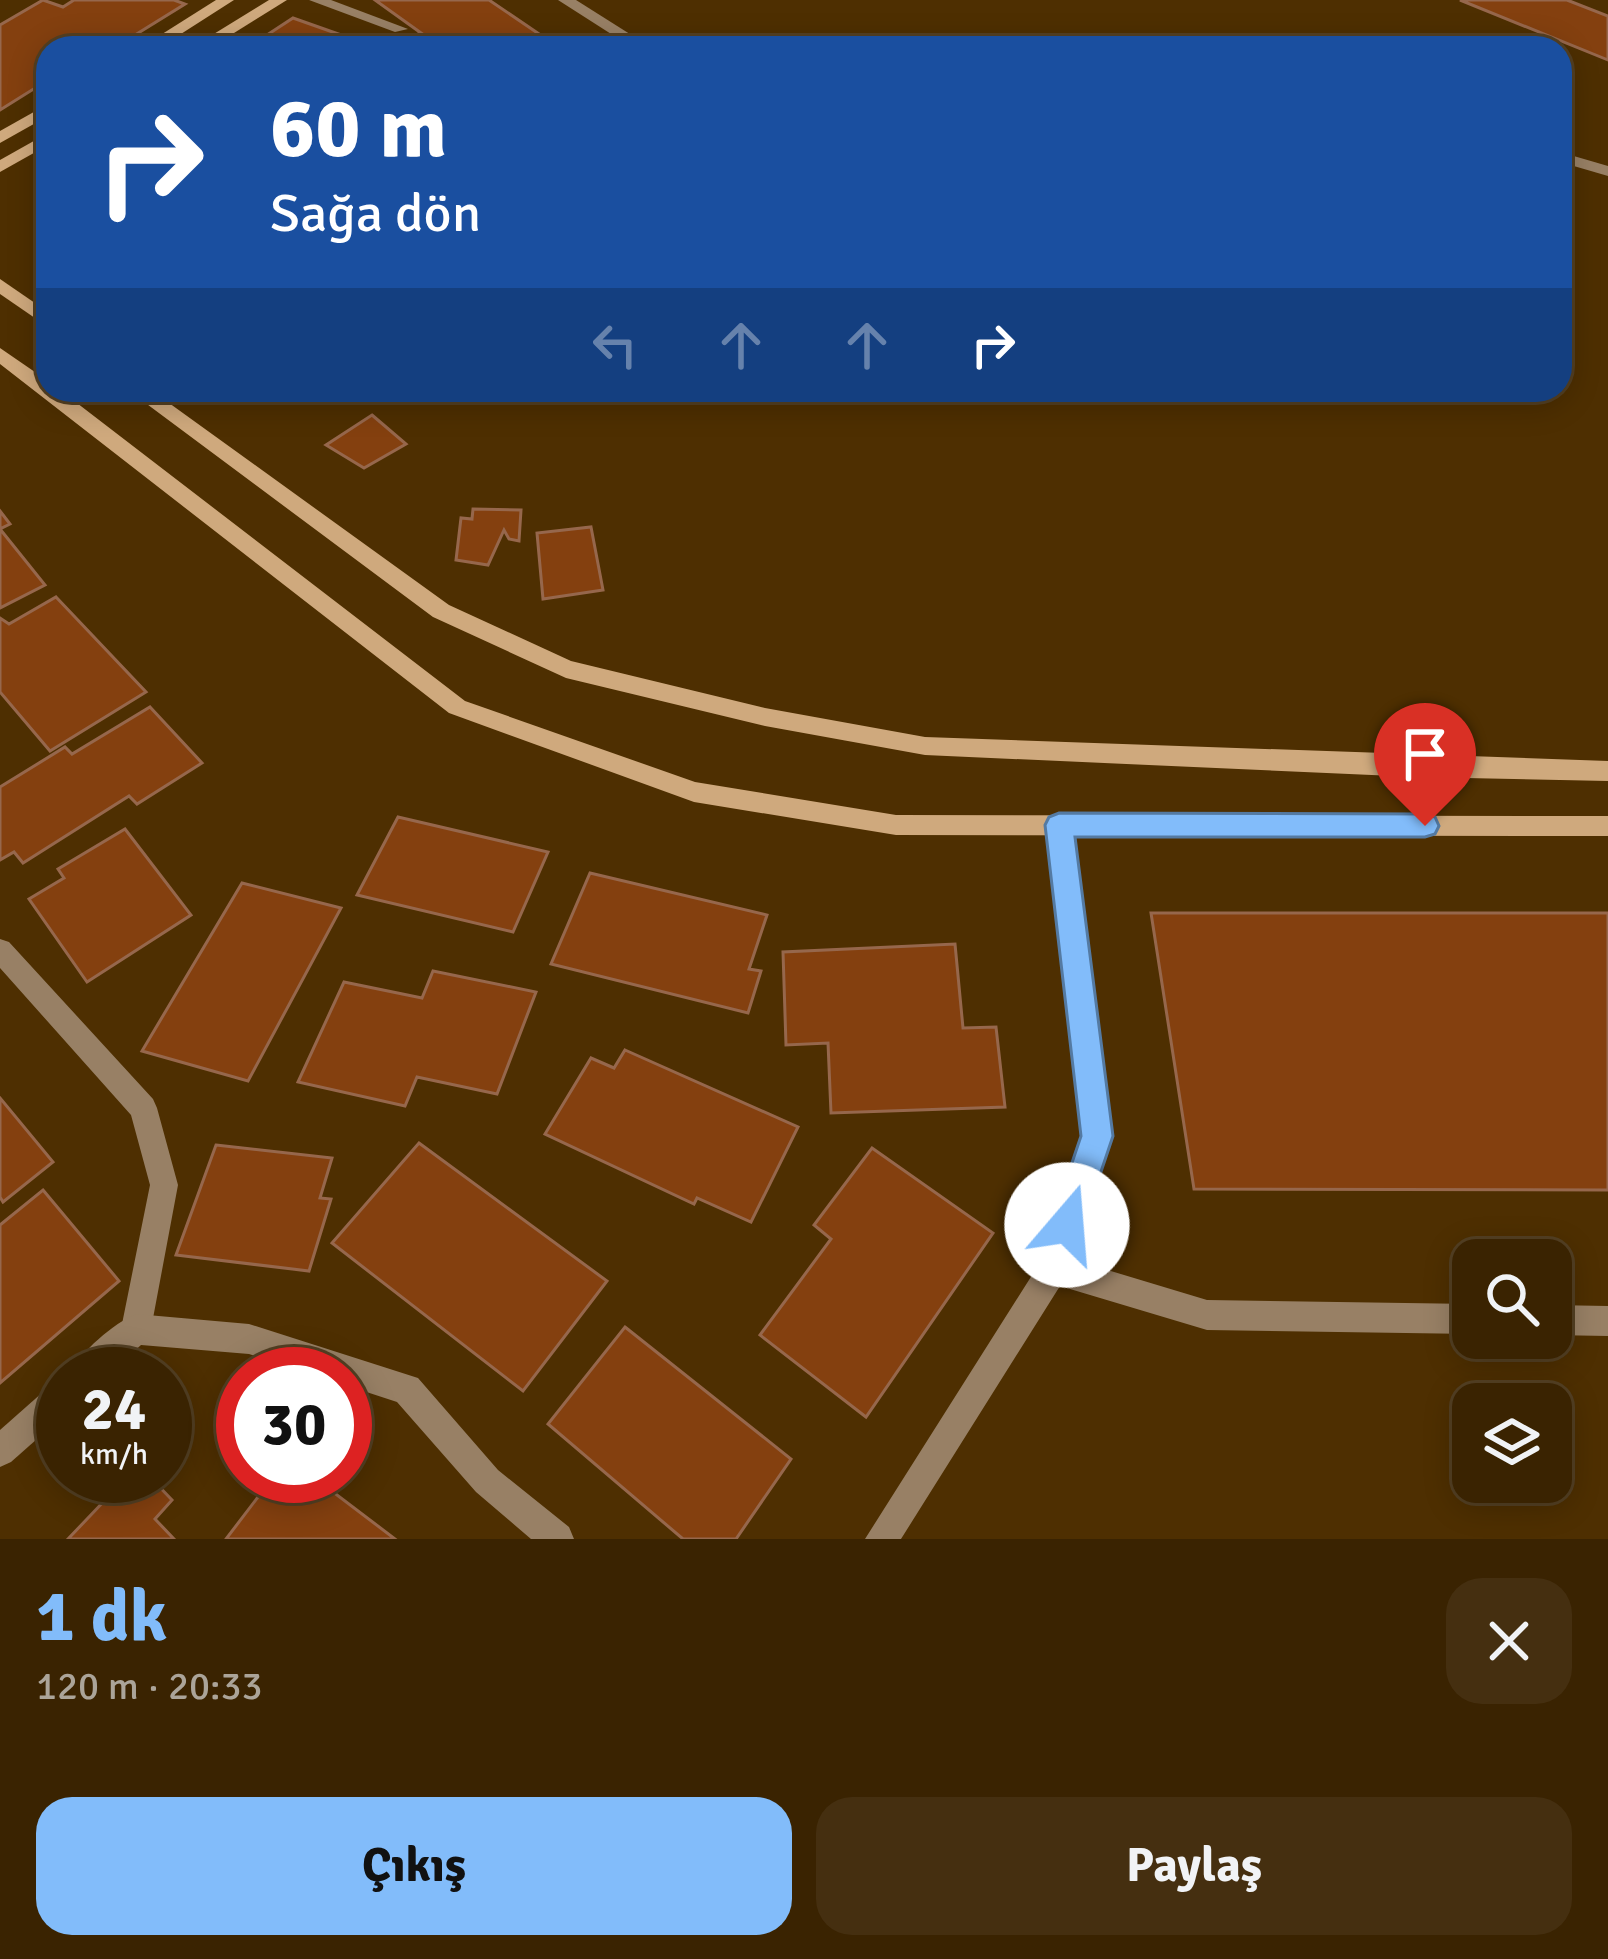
<!DOCTYPE html>
<html lang="tr">
<meta charset="utf-8">
<style>
body{margin:0;font-family:Signika,sans-serif;background:#452f10;color:#f1f3f6;height:100vh;display:flex;flex-direction:column;font-size:45px;white-space:nowrap}
*{box-sizing:border-box;margin:0}
p{font-size:39px;color:#aba499}
.icon{flex:none;width:66px;height:66px;fill:none;stroke:currentColor;stroke-width:2;stroke-linecap:round;stroke-linejoin:round}
.map{position:relative;height:1539px;overflow:hidden}
.details{display:flex;flex-direction:column;background:#3a2301;flex:1}
.details>*{flex:none}
.hud{position:absolute;left:36px;top:36px;width:1536px;height:366px;border-radius:36px;box-shadow:0 6px 30px #0003,0 0 0 3px #544023;background:#1a4fa0;color:#fff;overflow:hidden}
.tools{position:absolute;left:1452px;top:1239px;display:grid;gap:24px}
.tools a{display:grid;place-items:center;width:120px;height:120px;border-radius:24px;background:#3a2301;box-shadow:0 6px 30px #0003,0 0 0 3px #544023;font-size:60px}
.speed{position:absolute;left:36px;top:1347px;display:flex;gap:24px;font-size:60px;font-weight:700;text-align:center}
.speed>*{display:grid;place-content:center;width:156px;height:156px;border-radius:50%;background:#3a2301;box-shadow:0 6px 30px #0003,0 0 0 3px #544023;line-height:1}
.speed small{font-size:30px;font-weight:400}
.speed .limit{border:18px solid #d22;background:#fff;color:#111}
.pin{position:absolute;display:grid;place-items:center;width:102px;height:102px;color:#fff;margin:-123px -51px;border-radius:50% 50% 50% 0;rotate:-45deg;box-shadow:0 0 12px #0007}
.pin .icon{rotate:45deg}
.me{position:absolute;width:132px;margin:-66px;rotate:18deg;stroke-linejoin:round;filter:drop-shadow(0 0 9px #0008)}
.turn{display:flex;align-items:center;gap:42px;height:252px;padding:0 36px;font-size:54px}
.turn .icon{width:156px;height:156px;stroke-width:2.5}
.turn b{display:block;font-size:84px;line-height:102px}
.lanes{display:flex;align-items:center;height:114px;padding:0 36px;background:#0003;justify-content:center;gap:60px;direction:ltr}
.lanes .off{opacity:.35}
.round{display:grid;place-items:center;flex:none;width:126px;height:126px;border-radius:36px;background:#452f10}
.summary{display:flex;align-items:center;justify-content:space-between;height:204px;padding:0 36px}
h1{font-size:72px;font-weight:700;line-height:90px;color:#82bcfa}
.button{display:flex;gap:24px;margin-top:auto;padding:24px 36px}
.button a{flex:1;height:138px;border-radius:36px;background:#82bcfa;color:#111;font-size:48px;font-weight:700;line-height:138px;text-align:center}
.button a+a{background:#452f10;color:#f1f3f6}
.map>svg:first-child{display:block}
</style>
<div class="map">
<svg width="1608" height="1539" viewBox="0 0 1608 1539">
<rect width="100%" height="100%" fill="#4e2f01"/>
<g fill="#84400f" stroke="#96674c" stroke-width="3">
<polygon points="43,0 63,7 74,0 174,0 185,4 114,48 48,48 48,80 0,110 0,25"/>
<polygon points="375,0 489,0 542,36 515,48 384,48 421,33"/>
<polygon points="1460,0 1567,0 1608,16 1608,60"/>
<polygon points="293,18 361,42 352,48 247,48"/>
<polygon points="372,415 406,444 364,468 326,445"/>
<polygon points="473,509 521,510 519,541 509,539 504,530 488,565 456,560 461,518 472,519"/>
<polygon points="0,511 10,524 0,529 45,585 0,608"/>
<polygon points="591,527 603,590 543,599 537,533"/>
<polygon points="56,597 146,692 50,751 0,692 0,618 9,624"/>
<polygon points="150,707 202,763 137,804 129,796 23,863 14,852 0,860 0,787 65,747 72,754"/>
<polygon points="398,817 548,852 513,932 357,895"/>
<polygon points="125,829 191,915 87,982 29,899 64,878 58,869"/>
<polygon points="590,873 767,915 749,969 761,971 748,1013 551,964"/>
<polygon points="242,883 341,908 248,1081 142,1051"/>
<polygon points="1151,913 1608,913 1608,1190 1194,1189"/>
<polygon points="955,944 963,1028 996,1027 1005,1107 831,1113 828,1043 786,1045 783,952"/>
<polygon points="433,971 536,992 497,1094 417,1077 405,1106 298,1082 344,982 422,998"/>
<polygon points="625,1050 798,1127 751,1222 697,1198 694,1204 545,1134 591,1058 614,1068"/>
<polygon points="0,1098 53,1162 3,1202 0,1197"/>
<polygon points="419,1143 607,1281 523,1391 332,1243"/>
<polygon points="216,1145 332,1158 320,1198 331,1199 309,1271 176,1255"/>
<polygon points="872,1148 993,1233 866,1417 760,1335 831,1239 814,1225"/>
<polygon points="43,1190 119,1281 0,1383 0,1225"/>
<polygon points="625,1327 791,1459 736,1539 683,1539 548,1424"/>
<polygon points="128,1476 149,1476 172,1500 155,1519 174,1539 68,1539"/>
<polygon points="274,1476 312,1476 395,1539 226,1539"/>
</g>
<g fill="none" stroke-linecap="round" stroke-linejoin="round">
<g fill="#988065" fill-rule="evenodd">
<polygon points="309,0 331,0 408,29 395,32"/>
<polygon points="0,939 9,942 153,1099 157,1108 178,1185 151,1329 147,1340 136,1344 125,1340 121,1329 150,1185 131,1115 0,968"/>
</g>
<g fill="#988065" fill-rule="evenodd">
<polygon points="558,0 576,0 652,48 633,48"/>
<polygon points="1560,152 1608,166 1608,176 1560,162"/>
<polygon points="1059,815 1068,818 1071,825 1111,1136 1071,1259 1207,1300 1473,1304 1473,1334 1207,1330 1060,1286 901,1539 865,1539 1041,1261 1083,1136 1047,825 1050,818"/>
<polygon points="1551,1305 1608,1306 1608,1336 1551,1335"/>
<path d="M136 1314 249 1324 418 1378 498 1470 569 1527 574 1539H531L476 1492 397 1402 345 1385V1374H311L249 1354 141 1345 109 1374H70C80 1352 114 1323 136 1314Z"/>
<polygon points="63,1379 63,1416 11,1462 0,1467 0,1430 52,1384"/>
</g>
<g fill="#cfa97d" fill-rule="evenodd">
<polygon points="216,0 234,0 159,48 140,48"/>
<polygon points="269,0 287,0 210,48 191,48"/>
<polygon points="48,104 48,116 0,143 0,131"/>
<polygon points="48,133 48,145 0,172 0,160"/>
<polygon points="0,279 48,312 48,327 0,294"/>
<polygon points="0,348 48,381 48,390 60,390 465,701 695,782 896,815 1608,816 1608,836 896,835 694,802 449,713 0,364"/>
<polygon points="128,390 151,390 449,605 571,661 765,708 925,737 1608,761 1608,781 1417,777 925,755 765,726 566,678 433,617"/>
</g>
</g>
<polygon fill="#82bcfa" stroke="#547aa2" stroke-width="3" points="1059,813 1425,814 1435,817 1439,826 1435,834 1425,837 1075,837 1113,1136 1079,1237 1067,1241 1056,1237 1051,1225 1081,1136 1045,825 1049,817"/>
</svg>
<div class="tools">
<a><svg class="icon" aria-label="search" viewBox="0 0 24 24"><circle cx="10" cy="10" r="6"/><path d="M15 15l6 6"/></svg></a>
<a><svg class="icon" aria-label="layers" viewBox="0 0 24 24"><path d="M12 4l9 5-9 5-9-5zM3 14l9 5 9-5"/></svg></a>
</div>
<div class="speed"><div>24<small>km/h</small></div><div class="limit">30</div></div>
<div class="pin" style="left:1425px;top:826px;background:#d93025"><svg class="icon" aria-label="arrive" viewBox="0 0 24 24"><path d="M6 21V4h12l-3 4 3 4H6"/></svg></div>
<svg class="me" style="left:1067px;top:1225px" viewBox="-20 -20 40 40"><circle r="19" fill="#fff"/><path d="M0-13L10 11 0 6-10 11z" fill="#82bcfa"/></svg>
<div class="hud">
<div class="turn"><svg class="icon" aria-label="right" viewBox="0 0 24 24"><path d="M7 20v-9h11M14 6l5 5-5 5"/></svg><div><b>60 m</b>Sağa dön</div></div>
<div class="lanes"><svg class="icon off" aria-label="left" viewBox="0 0 24 24"><path d="M17 20v-9H6M10 6l-5 5 5 5"/></svg><svg class="icon off" aria-label="ahead" viewBox="0 0 24 24"><path d="M12 20V5M6 11l6-6 6 6"/></svg><svg class="icon off" aria-label="ahead" viewBox="0 0 24 24"><path d="M12 20V5M6 11l6-6 6 6"/></svg><svg class="icon" aria-label="right" viewBox="0 0 24 24"><path d="M7 20v-9h11M14 6l5 5-5 5"/></svg></div>
</div>
</div>
<section class="details">
<div class="summary"><div><h1>1 dk</h1><p>120 m · 20:33</p></div><a class="round"><svg class="icon" aria-label="close" viewBox="0 0 24 24"><path d="M6 6l12 12M18 6L6 18"/></svg></a></div>
<div class="button"><a>Çıkış</a><a>Paylaş</a></div>
</section>
